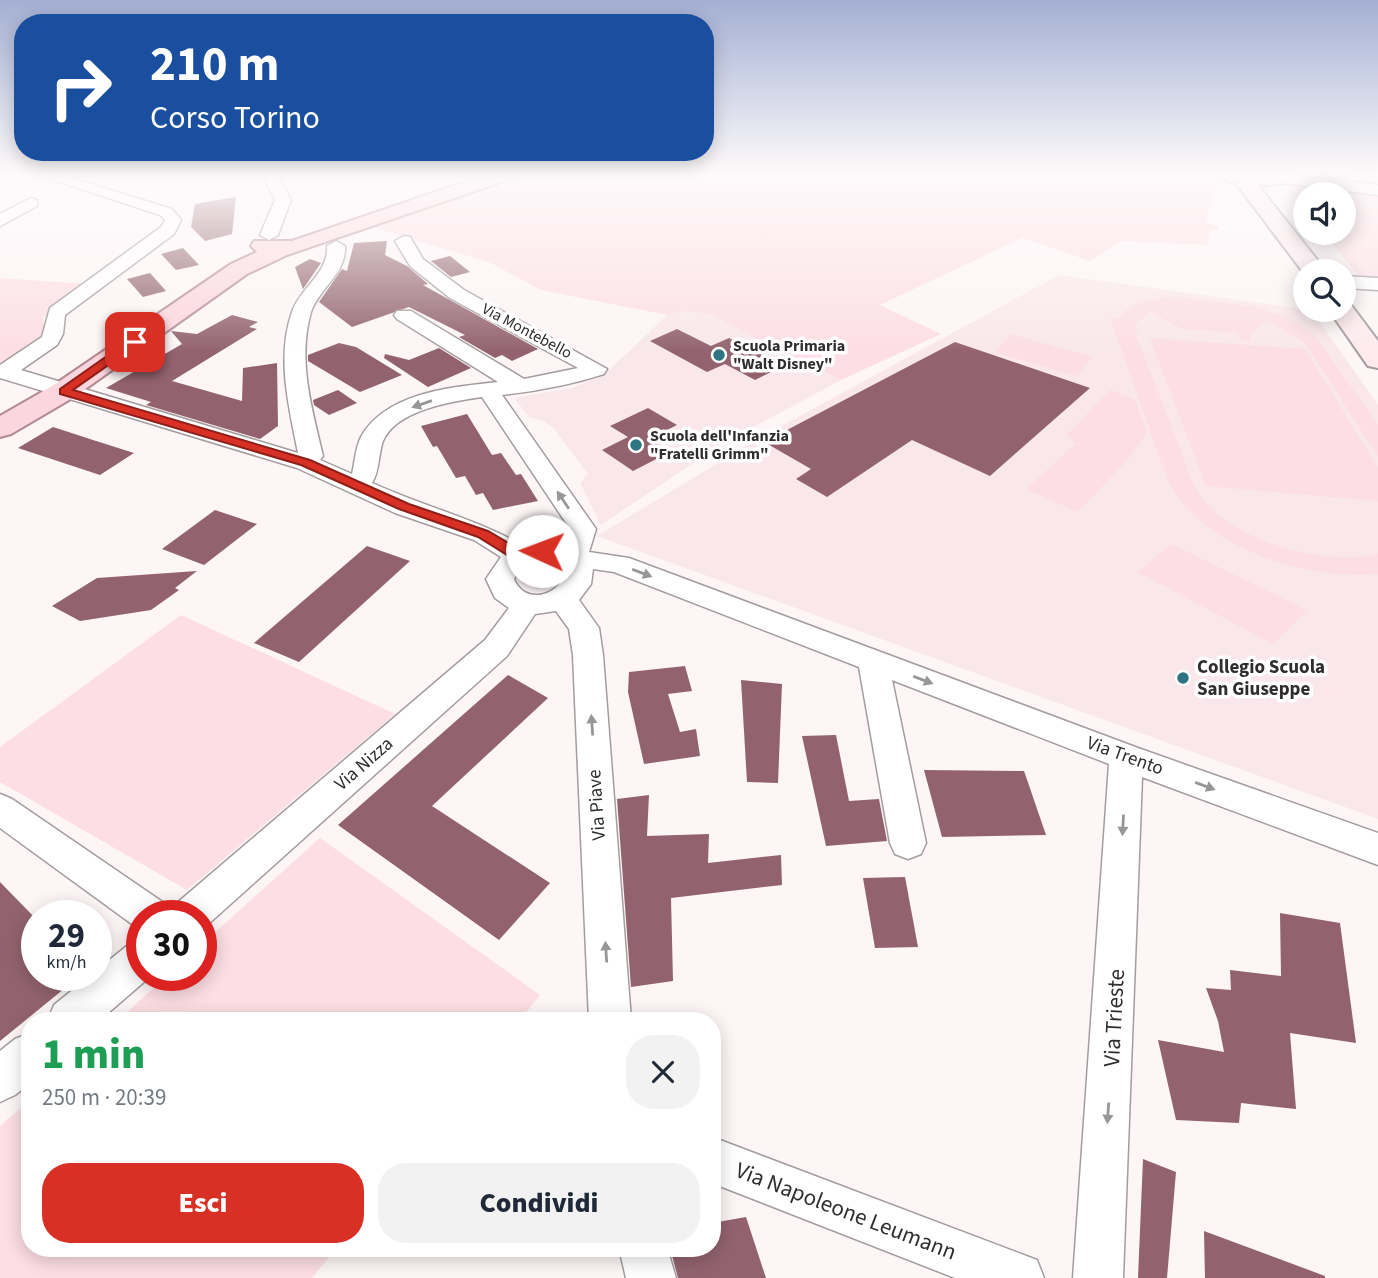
<!DOCTYPE html>
<html lang="it">
<meta charset="utf-8">
<style>
body{margin:0;font-family:"Source Sans 3",sans-serif;background:#f2f2f3;color:#1f2937;height:100vh;display:flex;flex-direction:column;font-size:26px;white-space:nowrap}
*{box-sizing:border-box;margin:0}
p{font-size:23px;color:#747a83}
.icon{flex:none;width:38px;height:38px;fill:none;stroke:currentColor;stroke-width:2;stroke-linecap:round;stroke-linejoin:round}
.map{position:relative;flex:1;overflow:hidden}
.panel{position:absolute;left:21px;top:1012px;width:700px;height:245px;display:flex;flex-direction:column;background:#fff;border-radius:28px;box-shadow:0 4px 18px #0003}
.panel>*{flex:none}
.banner{position:absolute;left:14px;top:14px;width:700px;height:147px;border-radius:28px;box-shadow:0 4px 18px #0003;background:#1a4fa0;color:#fff;overflow:hidden}
.controls{position:absolute;left:1293px;top:182px;display:grid;gap:14px}
.controls a{display:grid;place-items:center;width:63px;height:63px;border-radius:50%;background:#fff;box-shadow:0 4px 18px #0003;font-size:35px}
.speed{position:absolute;left:21px;top:900px;display:flex;gap:14px;font-size:35px;font-weight:700;text-align:center}
.speed>*{display:grid;place-content:center;width:91px;height:91px;border-radius:50%;background:#fff;box-shadow:0 4px 18px #0003;line-height:1}
.speed small{font-size:18px;font-weight:400}
.speed .limit{border:10px solid #d22;background:#fff;color:#111}
.pin{position:absolute;display:grid;place-items:center;width:60px;height:60px;color:#fff;margin:-30px;border-radius:14px;box-shadow:0 4px 10px #0006}
.me{position:absolute;width:77px;margin:-38px;rotate:272deg;stroke-linejoin:round;filter:drop-shadow(0 0 5px #0008)}
.turn{display:flex;align-items:center;gap:24px;height:147px;padding:0 21px;font-size:32px}
.turn .icon{width:91px;height:91px;stroke-width:2.5}
.turn b{display:block;font-size:49px;line-height:60px}
.round{display:grid;place-items:center;flex:none;width:74px;height:74px;border-radius:28px;background:#f2f2f3}
.head{display:flex;align-items:center;justify-content:space-between;height:119px;padding:0 21px}
h1{font-size:42px;font-weight:800;line-height:52px;color:#1e9e55}
.cta{display:flex;gap:14px;margin-top:auto;padding:14px 21px}
.cta a{flex:1;height:80px;border-radius:28px;background:#d93025;color:#fff;font-size:28px;font-weight:800;line-height:80px;text-align:center}
.cta a+a{background:#f2f2f3;color:#1f2937}
.map>svg:first-child{display:block}
</style>
<div class="map">
<svg width="1378" height="1278" viewBox="0 0 1378 1278">
<rect width="100%" height="100%" fill="#fdf5f6"/>
<g fill="#f9e7eb">
<polygon points="1059,275 1311,310 1378,405 1378,819 597,536 765,435"/>
<polygon points="686,311 709,314 841,380 720,445 601,525 580,483 588,474 554,429 544,421 529,417 514,398 572,388 604,375 667,315"/>
</g>
<g fill="#fcdee4">
<polygon points="523,174 1207,174 1218,177 1219,180 1205,223 1219,226 1218,230 1211,229 1207,245 1122,241 1090,261 1022,238 880,305 941,334 841,380 709,314 686,311 667,315 541,290 491,263 373,227"/>
<polygon points="1299,182 1378,193 1378,281 1362,280 1324,233 1344,233 1344,194 1306,194 1305,211 1285,185"/>
<polygon points="0,278 87,284 43,318 46,336 3,365 0,365"/>
<path d="M1178 297 1251 306 1286 317 1313 333 1378 425V456L1305 343 1267 320 1250 334 1251 341 1240 339 1238 333 1183 329 1150 312 1136 324 1137 338C1151 375 1166 412 1180 448 1186 464 1191 484 1201 497 1235 542 1325 567 1378 554V574C1305 580 1204 549 1168 481L1110 318 1118 319C1131 300 1157 298 1178 297Z"/>
<polygon points="1011,334 1092,357 1077,376 995,352"/>
<polygon points="1150,338 1305,349 1378,468 1378,501 1206,486"/>
<polygon points="1110,390 1135,399 1147,432 1128,459 1078,512 1026,489 1077,443 1067,435"/>
<polygon points="1171,544 1307,610 1273,644 1138,572"/>
<polygon points="545,562 560,570 556,583 538,589 522,583 519,575 525,567"/>
<polygon points="181,615 395,714 187,890 0,782 0,747"/>
<polygon points="320,838 540,995 520,1020 118,1020 168,975 201,975 201,945"/>
<polygon points="30,1100 30,1248 337,1248 312,1278 0,1278 0,1126"/>
</g>
<g fill="#92636e">
<polygon points="236,197 232,234 205,241 191,227 195,204"/>
<polygon points="387,241 385,255 407,266 428,284 423,285 538,349 512,361 502,355 495,358 459,337 465,335 409,307 352,327 319,302 342,269 347,271 354,243"/>
<polygon points="183,248 199,265 176,270 161,254"/>
<polygon points="450,256 470,272 451,277 431,261"/>
<polygon points="310,259 321,263 303,289 295,267"/>
<polygon points="150,273 166,291 143,297 127,279"/>
<polygon points="232,315 258,322 249,327 257,329 172,381 242,401 243,368 277,363 278,426 260,439 146,405 151,402 106,388 182,344 171,331 197,334"/>
<polygon points="677,329 711,346 729,338 783,366 755,380 725,364 707,372 650,341"/>
<polygon points="955,342 1090,388 990,476 912,440 827,497 796,479 811,469 764,442"/>
<polygon points="339,343 356,347 402,375 360,392 308,361 308,355"/>
<polygon points="439,348 471,368 428,387 384,358 385,354 409,360"/>
<polygon points="338,390 357,403 329,415 314,405 313,400"/>
<polygon points="648,408 677,425 649,439 670,452 633,471 602,450 628,437 610,426"/>
<polygon points="467,414 492,455 501,453 516,475 521,474 538,501 493,510 483,493 476,495 465,476 456,478 437,446 433,447 421,426"/>
<polygon points="53,427 93,440 134,453 100,475 18,448"/>
<polygon points="215,510 257,524 204,565 162,549"/>
<polygon points="367,546 410,561 299,662 254,643"/>
<polygon points="197,571 175,588 179,590 151,610 80,621 52,606 97,578"/>
<polygon points="685,666 692,691 668,694 680,732 696,729 700,756 644,764 628,692 629,672"/>
<polygon points="508,675 548,698 432,806 550,883 499,940 338,825"/>
<polygon points="741,680 782,684 778,783 747,782"/>
<polygon points="836,735 849,801 879,799 887,841 826,846 802,736"/>
<polygon points="924,770 1024,771 1046,835 942,837"/>
<polygon points="649,795 647,836 709,834 708,863 781,855 782,885 671,898 673,981 631,987 617,799"/>
<polygon points="905,877 918,947 875,948 863,878"/>
<polygon points="0,882 37,920 37,975 81,975 0,1041"/>
<polygon points="1280,913 1340,923 1356,1043 1290,1033 1296,1109 1241,1103 1239,1123 1176,1120 1158,1040 1224,1052 1218,1021 1206,988 1231,990 1230,970 1281,976"/>
<polygon points="1143,1159 1176,1172 1167,1278 1138,1278"/>
<polygon points="746,1217 766,1278 678,1278 670,1248 712,1248 712,1223"/>
<polygon points="1204,1231 1325,1276 1325,1278 1205,1278"/>
</g>
<g fill="none" stroke-linecap="round" stroke-linejoin="round">
<g stroke="#a49c9e" stroke-width="3">
<g id="minor">
<path d="M35 174H58L172 209 181 220 174 234 65 315 63 334 57 345 21 370 298 453C289 407 276 358 292 312 300 288 329 273 327 246L336 241 345 246C347 273 319 288 311 312 297 360 312 409 323 456L320 460 352 474C355 462 355 449 361 437 386 392 453 387 498 382L397 319 394 315 397 311H411L524 379 578 368 450 298 410 266 395 241 404 236 410 237 423 259 464 290 607 369 604 374C570 385 537 391 502 395L596 529 589 552 629 558 1138 748 1378 833V865L1142 777 1123 1278H1073L1109 764 892 680 926 843 921 854 908 859 895 854 890 843 859 667 614 572 593 569 591 584 579 600 599 628 603 655 631 1020H589L573 655 569 629 556 611 535 614 507 656 205 927 201 929V915H172L177 903 485 640 509 608 495 598 486 579 501 557 474 540 395 513 297 468 0 378V365L42 337 50 308 161 227 165 220 160 215ZM482 397 570 529 565 546 542 542 524 546C476 519 423 506 372 483 380 470 378 455 383 441 396 410 453 401 482 397ZM542 560 554 561 566 571C560 596 525 606 514 579 519 568 530 562 542 560Z"/>
<polygon points="262,174 277,174 291,200 278,235 269,240 260,235 275,200"/>
<polygon points="1285,174 1378,185 1378,195 1282,183 1274,178"/>
<polygon points="31,198 37,200 37,206 0,226 0,214"/>
<polygon points="1344,276 1378,278 1378,290 1344,288"/>
<polygon points="0,794 12,799 164,903 169,915 142,915 142,929 136,927 0,828"/>
<polygon points="142,939 142,975 152,975 100,1020 48,1020 54,1005 91,975 96,975 96,971 128,945"/>
<polygon points="30,1033 30,1083 15,1095 0,1102 0,1051 15,1039"/>
<polygon points="712,1137 1037,1260 1044,1278 955,1278 712,1183"/>
<polygon points="619,1248 667,1248 676,1278 626,1278"/>
</g>
</g>
<g stroke="#a49c9e" stroke-width="4">
<g id="secondary">
<polygon points="1229,174 1249,174 1326,271 1306,271 1306,276"/>
<path d="M1266 174H1300C1292 182 1270 187 1258 184L1255 180 1258 176Z"/>
<polygon points="1344,303 1351,305 1378,341 1378,368 1368,366 1329,310 1344,310"/>
</g>
</g>
<g stroke="#b38992" stroke-width="4">
<g id="primary">
<polygon points="488,174 516,174 513,178 287,255 247,274 74,397 11,434 0,437 0,416 54,385 231,264 257,252 251,246 254,241 292,241"/>
<path d="M1215 174H1263L1275 180C1266 191 1224 184 1215 174Z"/>
</g>
</g>
<use href="#minor" fill="#fff" fill-rule="evenodd"/>
<use href="#secondary" fill="#fdeaee" fill-rule="evenodd"/>
<use href="#primary" fill="#fbd6de" fill-rule="evenodd"/>
</g>
<defs><path id="oneway-solid" d="M-6-.8H1V-3.2L6.5 0L1 3.2V.8H-6Z" transform="scale(1.75)"/></defs>
<g fill="#989696">
<use href="#oneway-solid" transform="translate(422 404) rotate(161)"/>
<use href="#oneway-solid" transform="translate(563 500) rotate(-124)"/>
<use href="#oneway-solid" transform="translate(642 573) rotate(21)"/>
<use href="#oneway-solid" transform="translate(923 680) rotate(21)"/>
<use href="#oneway-solid" transform="translate(592 725) rotate(-94)"/>
<use href="#oneway-solid" transform="translate(1205 786) rotate(20)"/>
<use href="#oneway-solid" transform="translate(1123 825) rotate(93)"/>
<use href="#oneway-solid" transform="translate(606 952) rotate(-94)"/>
<use href="#oneway-solid" transform="translate(1108 1113) rotate(94)"/>
</g>
<linearGradient id="sky" x2="0" y2="1"><stop stop-color="#a3afd3"/><stop offset="0.49" stop-color="#fefafb"/><stop offset="1" stop-color="#fefafb" stop-opacity="0"/></linearGradient>
<rect width="1378" height="353" fill="url(#sky)"/>
<polygon fill="#d93025" stroke="#8d1f18" stroke-width="2" points="131,339 141,342 73,390 310,460 409,504 488,531 522,551 542,546 549,551 542,556 515,560 478,537 399,509 301,465 60,394 60,389"/>
<g fill="#2f7483" stroke="#fff" stroke-width="2.5">
<circle cx="719" cy="355" r="7"/>
<circle cx="636" cy="445" r="7"/>
<circle cx="1183" cy="678" r="7"/>
</g>
<g text-anchor="middle" dominant-baseline="central" stroke-width="7" stroke-linejoin="round" paint-order="stroke">
<g font-size="16" fill="#302d2e" stroke="#fff">
<text transform="translate(527 331) rotate(28)">Via Montebello</text>
</g>
<g font-size="16" font-weight="bold" fill="#302d2e" stroke="#fff" text-anchor="start">
<text x="733" y="346">Scuola Primaria<tspan x="733" dy="18">"Walt Disney"</tspan></text>
<text x="650" y="436">Scuola dell'Infanzia<tspan x="650" dy="18">"Fratelli Grimm"</tspan></text>
</g>
<g font-size="19" font-weight="bold" fill="#302d2e" stroke="#fff" text-anchor="start">
<text x="1197" y="667">Collegio Scuola<tspan x="1197" dy="22">San Giuseppe</tspan></text>
</g>
<g font-size="19" fill="#302d2e" stroke="#fff">
<text transform="translate(1125 756) rotate(20)">Via Trento</text>
<text transform="translate(364 764) rotate(-41)">Via Nizza</text>
<text transform="translate(597 805) rotate(-94)">Via Piave</text>
</g>
<g font-size="23" fill="#302d2e" stroke="#fff">
<text transform="translate(1114 1018) rotate(-87)">Via Trieste</text>
<text transform="translate(846 1211) rotate(21)">Via Napoleone Leumann</text>
</g>
</g>
</svg>
<div class="controls">
<a><svg class="icon" aria-label="sound" viewBox="0 0 24 24"><path d="M4 9h4l5-4v14l-5-4H4zM17 9q2 3 0 6"/></svg></a>
<a><svg class="icon" aria-label="search" viewBox="0 0 24 24"><circle cx="10" cy="10" r="6"/><path d="M15 15l6 6"/></svg></a>
</div>
<div class="speed"><div>29<small>km/h</small></div><div class="limit">30</div></div>
<div class="pin" style="left:135px;top:342px;background:#d93025"><svg class="icon" aria-label="arrive" viewBox="0 0 24 24"><path d="M6 21V4h12l-3 4 3 4H6"/></svg></div>
<svg class="me" style="left:542px;top:551px" viewBox="-20 -20 40 40"><circle r="19" fill="#fff"/><path d="M0-13L10 11 0 6-10 11z" fill="#d93025"/></svg>
<div class="banner">
<div class="turn"><svg class="icon" aria-label="right" viewBox="0 0 24 24"><path d="M7 20v-9h11M14 6l5 5-5 5"/></svg><div><b>210 m</b>Corso Torino</div></div>
</div>
<section class="panel">
<div class="head"><div><h1>1 min</h1><p>250 m · 20:39</p></div><a class="round"><svg class="icon" aria-label="close" viewBox="0 0 24 24"><path d="M6 6l12 12M18 6L6 18"/></svg></a></div>
<div class="cta"><a>Esci</a><a>Condividi</a></div>
</section>
</div>
